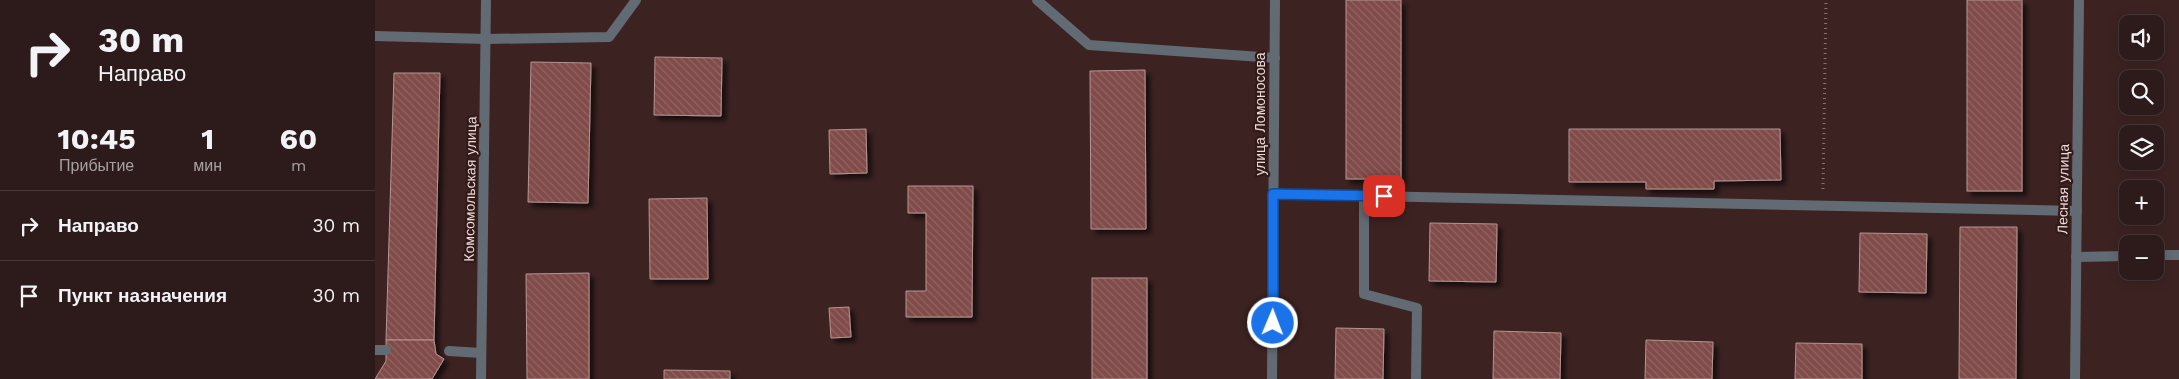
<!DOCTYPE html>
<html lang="ru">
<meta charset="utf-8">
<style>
body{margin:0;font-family:"Work Sans",sans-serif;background:#392727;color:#f1f3f6;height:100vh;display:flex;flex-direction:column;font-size:19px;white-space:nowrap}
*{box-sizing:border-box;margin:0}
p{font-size:16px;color:#a7a1a2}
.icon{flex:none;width:28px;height:28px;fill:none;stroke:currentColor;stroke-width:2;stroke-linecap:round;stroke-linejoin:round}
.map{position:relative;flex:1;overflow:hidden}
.drawer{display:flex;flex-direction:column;background:#2d1a1a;width:375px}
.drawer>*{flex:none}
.banner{background:#2d1a1a;color:#f1f3f6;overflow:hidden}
.buttons{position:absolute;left:1744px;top:15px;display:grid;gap:10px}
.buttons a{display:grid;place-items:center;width:45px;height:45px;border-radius:10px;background:#2d1a1a;box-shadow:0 2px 12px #0003,0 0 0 1px #483839;font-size:25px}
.pin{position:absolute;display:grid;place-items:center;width:42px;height:42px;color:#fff;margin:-21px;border-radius:10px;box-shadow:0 2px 8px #0006}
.me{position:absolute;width:55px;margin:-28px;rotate:1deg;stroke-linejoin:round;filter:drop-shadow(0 0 4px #0008)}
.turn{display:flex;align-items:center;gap:18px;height:105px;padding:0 15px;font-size:22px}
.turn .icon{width:65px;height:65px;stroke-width:2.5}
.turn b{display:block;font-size:35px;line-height:42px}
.eta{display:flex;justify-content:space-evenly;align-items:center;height:85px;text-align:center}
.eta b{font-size:30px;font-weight:700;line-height:35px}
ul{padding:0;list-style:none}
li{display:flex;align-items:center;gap:15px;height:70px;padding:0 15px;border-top:1px solid #483839}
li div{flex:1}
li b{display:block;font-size:19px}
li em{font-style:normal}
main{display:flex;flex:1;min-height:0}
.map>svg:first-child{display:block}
</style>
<main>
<section class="drawer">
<div class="banner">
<div class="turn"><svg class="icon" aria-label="right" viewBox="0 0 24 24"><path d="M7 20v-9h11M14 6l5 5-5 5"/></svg><div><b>30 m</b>Направо</div></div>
</div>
<div class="eta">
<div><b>10:45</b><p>Прибытие</p></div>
<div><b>1</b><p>мин</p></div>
<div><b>60</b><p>m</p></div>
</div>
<ul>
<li><svg class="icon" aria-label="right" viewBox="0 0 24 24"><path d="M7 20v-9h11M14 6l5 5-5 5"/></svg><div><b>Направо</b></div><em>30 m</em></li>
<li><svg class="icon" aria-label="arrive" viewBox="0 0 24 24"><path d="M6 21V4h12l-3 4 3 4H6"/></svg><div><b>Пункт назначения</b></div><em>30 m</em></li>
</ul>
</section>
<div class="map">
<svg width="1804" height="379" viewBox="0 0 1804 379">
<defs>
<pattern id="building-back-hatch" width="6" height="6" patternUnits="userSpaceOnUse" patternTransform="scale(1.25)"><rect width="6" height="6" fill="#804b49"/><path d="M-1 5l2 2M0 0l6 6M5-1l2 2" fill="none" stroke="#926463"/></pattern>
<filter id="shadow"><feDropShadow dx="4.5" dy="4.5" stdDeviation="2.5" flood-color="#0009"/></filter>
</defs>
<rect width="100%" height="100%" fill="#3c2322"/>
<g fill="url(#building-back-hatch)" stroke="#b59592" filter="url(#shadow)">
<rect x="971" y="0" width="55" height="179"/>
<rect x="1592" y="0" width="55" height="191"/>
<polygon points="280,57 347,58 346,116 279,115"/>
<polygon points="156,62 216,63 213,203 153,202"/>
<polygon points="770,70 771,229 716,229 715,71"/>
<polygon points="19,73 65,73 59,340 11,340"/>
<polygon points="491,129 492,173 455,174 454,130"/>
<polygon points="1194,129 1405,129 1406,180 1339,181 1339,189 1271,189 1271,182 1194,182"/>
<polygon points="533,186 598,186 597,317 531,317 531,291 551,291 551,213 533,213"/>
<polygon points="332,198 333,279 275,279 274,199"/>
<polygon points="1055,223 1122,224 1121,282 1054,281"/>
<polygon points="1585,227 1642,227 1641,379 1584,379"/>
<polygon points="1485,233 1552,234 1551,293 1484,292"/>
<polygon points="214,273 214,379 152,379 151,274"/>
<rect x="717" y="278" width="55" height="101"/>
<polygon points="474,307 476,337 456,338 454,308"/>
<polygon points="961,328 1009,329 1008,379 960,379"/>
<polygon points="1119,331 1186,333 1185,379 1118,379"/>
<polygon points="11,340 59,340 61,354 69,359 57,379 0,379 11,361"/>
<polygon points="1271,340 1338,342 1337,379 1270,379"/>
<polygon points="1421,343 1487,344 1487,379 1420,379"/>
<polygon points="289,370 355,371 355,379 289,379"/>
</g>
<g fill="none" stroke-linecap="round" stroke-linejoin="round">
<polyline stroke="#887271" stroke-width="3" stroke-dasharray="1 4" stroke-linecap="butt" points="1448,189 1451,0"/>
<g stroke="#626b73" stroke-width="10">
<polyline points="662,0 714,45 900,58"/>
<polyline points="0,36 111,39 234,37 261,0"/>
<polyline points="899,194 1702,211"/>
<polyline points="989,196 989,294 1042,308 1041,379"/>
<polyline points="1780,255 1804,255"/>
<polyline points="1701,257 1752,256"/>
<polyline points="0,350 11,350"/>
<polyline points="74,351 106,353"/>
</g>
<g stroke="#626b73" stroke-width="10">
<polyline points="106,379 111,0"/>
<polyline points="1700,379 1704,0"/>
</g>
<polyline stroke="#626b73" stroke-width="10" points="897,379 900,0"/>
</g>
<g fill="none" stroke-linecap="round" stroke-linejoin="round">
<g stroke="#114b97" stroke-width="12">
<polyline id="route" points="898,323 898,194 1009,196"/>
</g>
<use href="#route" stroke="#1a73e8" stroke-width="9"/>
</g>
<g text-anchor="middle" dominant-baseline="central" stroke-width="4.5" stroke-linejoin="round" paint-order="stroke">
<g font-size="14" fill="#eddbda" stroke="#321a19">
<text transform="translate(885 114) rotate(-90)">улица Ломоносова</text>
<text transform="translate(95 189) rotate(-89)">Комсомольская улица</text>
<text transform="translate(1688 189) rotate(-89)">Лесная улица</text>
</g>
</g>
</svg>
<div class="buttons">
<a><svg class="icon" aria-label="sound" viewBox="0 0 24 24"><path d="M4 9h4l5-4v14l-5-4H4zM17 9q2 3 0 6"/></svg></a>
<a><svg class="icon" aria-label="search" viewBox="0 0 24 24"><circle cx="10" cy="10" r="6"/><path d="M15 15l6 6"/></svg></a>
<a><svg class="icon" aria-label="layers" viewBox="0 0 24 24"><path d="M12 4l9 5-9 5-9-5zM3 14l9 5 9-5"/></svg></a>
<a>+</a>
<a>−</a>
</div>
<div class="pin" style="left:1009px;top:196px;background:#d93025"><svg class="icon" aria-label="arrive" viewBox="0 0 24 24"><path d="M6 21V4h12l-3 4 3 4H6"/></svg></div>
<svg class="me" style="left:898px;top:323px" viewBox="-20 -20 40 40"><circle r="17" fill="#1a73e8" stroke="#fff" stroke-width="3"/><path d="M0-11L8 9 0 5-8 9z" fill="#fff"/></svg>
</div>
</main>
